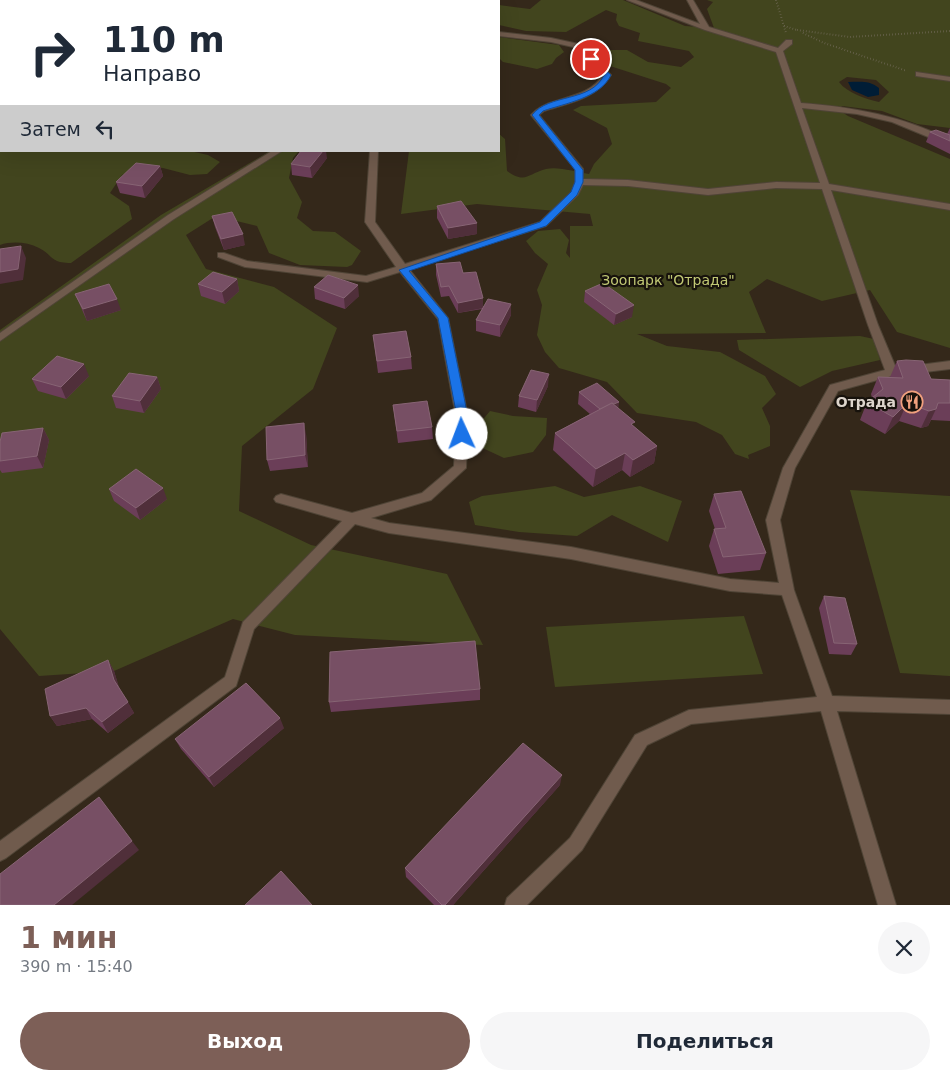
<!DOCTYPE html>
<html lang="ru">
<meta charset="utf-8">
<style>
body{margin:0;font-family:"DejaVu Sans",sans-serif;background:#f6f6f7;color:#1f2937;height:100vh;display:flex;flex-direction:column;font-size:19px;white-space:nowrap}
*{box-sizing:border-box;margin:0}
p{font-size:16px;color:#747a83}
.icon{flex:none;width:28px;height:28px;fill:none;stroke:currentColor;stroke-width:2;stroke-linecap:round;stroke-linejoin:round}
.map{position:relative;height:905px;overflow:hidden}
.sheet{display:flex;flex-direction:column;background:#fff;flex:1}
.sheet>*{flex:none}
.top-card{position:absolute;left:0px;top:0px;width:500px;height:152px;box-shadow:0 5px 20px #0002;background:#fff;color:#1f2937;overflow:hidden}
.pin{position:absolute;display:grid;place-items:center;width:42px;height:42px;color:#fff;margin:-21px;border:2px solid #fff;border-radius:50%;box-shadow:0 1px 5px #0007}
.me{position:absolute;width:55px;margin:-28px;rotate:358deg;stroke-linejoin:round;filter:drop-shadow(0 0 4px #0008)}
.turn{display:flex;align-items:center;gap:18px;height:105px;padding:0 20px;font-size:22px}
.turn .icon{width:65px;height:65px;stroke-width:2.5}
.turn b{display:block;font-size:35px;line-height:42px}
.then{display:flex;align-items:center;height:48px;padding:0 20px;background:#0003;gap:10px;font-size:19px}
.round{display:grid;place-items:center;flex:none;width:52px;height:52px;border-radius:26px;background:#f6f6f7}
.summary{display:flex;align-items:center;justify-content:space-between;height:85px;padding:0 20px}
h1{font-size:30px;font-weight:700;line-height:38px;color:#7d5f57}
.cta{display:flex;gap:10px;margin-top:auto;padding:10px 20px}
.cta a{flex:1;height:58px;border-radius:30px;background:#7d5f57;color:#fff;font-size:20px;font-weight:700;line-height:58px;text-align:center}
.cta a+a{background:#f6f6f7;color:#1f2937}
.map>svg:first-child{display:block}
</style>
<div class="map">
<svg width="950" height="905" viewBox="0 0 950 905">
<rect width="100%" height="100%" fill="#34281a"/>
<g fill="#42451e" fill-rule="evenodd">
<path d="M0 0H397V1H1V151H190L208 155 220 162 207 174 190 175 163 168 139 167 122 175 110 193 129 206 132 219 71 263C50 263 53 255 39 248 27 242 12 241 0 245Z"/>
<path d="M541 0H623L685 26 714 28 707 9 713 2 707 0H950V128L917 124 882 111 842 106 839 110 848 116 950 159V348L897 332 870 290 822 301 767 279 749 292 766 333 637 334 667 346 720 352 765 376 776 394 762 408 770 426V446L748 455 749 459 735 454 722 435 696 422 637 413 607 382 559 368 545 352 537 335 542 305 537 290 548 264 535 253 526 241 538 231 560 229 569 240 566 253 570 258V226H593L590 214 477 204 401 214 409 151H499V134L505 139 507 171C526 184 527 174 546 169 558 166 576 172 589 174L594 164 612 144 607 128 573 110 581 106 656 102 671 88 666 84 610 66 599 57 603 50H627L648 62 681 67 694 57 689 51 638 41 640 33 619 26 616 20 617 14 606 10 566 32 526 31 499 25V5L530 9ZM847 77 876 80 889 92 879 102C866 99 847 93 839 82Z"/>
<polygon points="499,37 559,45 564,52 556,58 552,64 537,69 503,62 499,58"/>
<polygon points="270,151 299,151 293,158 289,178 302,202 297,218 313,231 335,232 361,251 352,265 347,267 300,265 269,253 257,226 216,216 186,235 206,269 274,287 337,328 313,389 242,446 239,511 311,545 447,574 483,645 295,635 233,619 114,671 39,676 0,629 0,330 161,215"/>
<polygon points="860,336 874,339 880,360 832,371 800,387 739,350 737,340"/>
<polygon points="490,411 513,416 547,418 546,435 533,452 504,458 474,444 480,423"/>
<polygon points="555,486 584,497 640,486 682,501 668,542 612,515 577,536 519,532 475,525 469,502 482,496"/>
<polygon points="850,490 950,496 950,676 900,673"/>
<polygon points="744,616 763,674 555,687 546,627"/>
</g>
<path fill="#001d36" d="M848 82C860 82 869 80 879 88V95L868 97 852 90Z"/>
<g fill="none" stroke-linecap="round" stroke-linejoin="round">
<g stroke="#4f4436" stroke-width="2">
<g id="minor">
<path d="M627 0H636L700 24 687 0H693L709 27 778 48 786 40H792V44L783 51 801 103C853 107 903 116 950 140V146L892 122 857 114 802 108 829 184 950 204V210L831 190 878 325 896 368 950 361V369L892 376 838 391 795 468 780 520 794 590 832 696 950 700V714L837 711 896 905H878L821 711 691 724 647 745 582 850 527 905H505L507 898 570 838 635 735 689 710 817 697 782 595 730 591 571 559 389 533 355 524 254 629 236 686 6 858 0 861V841L225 677 243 622 342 521 276 502 274 499 276 496 281 494 352 513 422 493 454 466 456 417 438 319 400 272 367 282 245 267 218 257V253H224L247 261 366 276 396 267 365 222 370 151H378L375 222 405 264 540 222 571 192 575 182V169L531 115C549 94 585 103 603 75L588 61 582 49 551 42 499 36V32L551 38 588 46 594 58 611 75C596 99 569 103 544 111L539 115 583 169V179L628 180 708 189 776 182 820 183 776 52 705 30ZM583 185 628 186 708 195 776 188 822 189 868 325 885 370 830 385 783 468 766 520 779 583 730 579 571 547 389 523 371 518 431 500 466 468 468 417 448 318 409 269 546 226 578 195Z"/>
<polygon points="916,72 950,77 950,81 916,76"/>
<polygon points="272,151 282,151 174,219 0,341 0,333 168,215"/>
</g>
</g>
<g stroke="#7d7367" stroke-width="2" stroke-dasharray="0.5 2.5" stroke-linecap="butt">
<polyline points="776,0 786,33"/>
<polyline points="33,1 35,0"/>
<polyline points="784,26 797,30"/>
<polyline points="797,30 850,37 950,31"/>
<polyline points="803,33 824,43 907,71"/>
</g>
<use href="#minor" fill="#705b4d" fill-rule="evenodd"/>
</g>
<g fill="#6b3e58">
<polygon points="950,128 950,154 926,142 930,132 947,134"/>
<polygon points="327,158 312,178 292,175 291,164"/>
<polygon points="160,166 163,176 145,198 120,193 116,182"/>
<polygon points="437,206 477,223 477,234 448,239 437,218"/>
<polygon points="212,216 245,245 224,250 215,227"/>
<polygon points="436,264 463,273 483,306 511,315 500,337 476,331 476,320 482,309 458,313 449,296 441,297 436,275"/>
<polygon points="237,279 239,291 225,304 201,296 198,284"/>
<polygon points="314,287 359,296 345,309 315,299"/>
<polygon points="585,291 632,317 614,325 584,302"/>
<polygon points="75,294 121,310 87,321"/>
<polygon points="373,335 411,357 412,369 378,373"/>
<polygon points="897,361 931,379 950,380 950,421 931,420 928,426 921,428 899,421 885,434 860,420 867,402 872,398 871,394 878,377 890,377"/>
<polygon points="89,376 66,399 38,391 32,379"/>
<polygon points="157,377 161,389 144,413 116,408 112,396"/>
<polygon points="548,386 536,412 518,407 519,396"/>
<polygon points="579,392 618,408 634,427 657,446 654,463 630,477 622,470 593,487 553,450 555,433 590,414 578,404"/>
<polygon points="393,405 432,427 433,439 398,443"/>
<polygon points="43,428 49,440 43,468 2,473 0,470 0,442"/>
<polygon points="306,434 308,467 270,471 267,460"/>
<polygon points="109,489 167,499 140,520 114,501"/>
<polygon points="714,494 766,553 760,570 718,574 709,546 714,529 715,529 709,511"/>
<polygon points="824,596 857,644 851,655 829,654 819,608"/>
<polygon points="108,660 114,671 119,688 134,713 108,733 92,719 57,726 50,716"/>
<polygon points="480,689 480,700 331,712 329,702"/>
<polygon points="284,728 214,787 181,749 175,739"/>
<polygon points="560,785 453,905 434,905 406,877 405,868"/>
</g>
<g fill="#502f3a">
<polygon points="323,151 326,151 327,158 312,178 310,167"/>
<polygon points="160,166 163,176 145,198 142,186"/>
<polygon points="477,223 477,234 448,239 448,228"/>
<polygon points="243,234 245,245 224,250 221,239"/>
<polygon points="21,246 26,258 23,280 0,284 0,272"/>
<polygon points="237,279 239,291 225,304 222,292"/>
<polygon points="358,285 359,296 345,309 344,298"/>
<polygon points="483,298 483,308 458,313 458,303"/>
<polygon points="117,299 121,310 87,321 83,309"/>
<polygon points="511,304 511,315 500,337 500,325"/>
<polygon points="634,305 632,317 614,325 616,314"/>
<polygon points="84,364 89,376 66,399 61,387"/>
<polygon points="549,374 548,386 536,412 537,400"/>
<polygon points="157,377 161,389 144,413 140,401"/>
<polygon points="619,402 618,413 602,411"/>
<polygon points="907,403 899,421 885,434 893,417"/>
<polygon points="936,409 928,426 921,428 929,411"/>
<polygon points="304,423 306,434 308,467 305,455"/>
<polygon points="43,428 49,440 43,468 37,456"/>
<polygon points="657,446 654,463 630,477 633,460"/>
<polygon points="625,453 622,470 593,487 596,469"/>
<polygon points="163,488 167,499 140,520 136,508"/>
<polygon points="108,660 114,671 120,690 114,680"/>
<polygon points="128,702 134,713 108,733 102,722"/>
<polygon points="86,708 92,719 57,726 50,716"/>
<polygon points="280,718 284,728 214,787 209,777"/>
<polygon points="562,775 560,785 453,905 445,905"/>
<polygon points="132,841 139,850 72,905 54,905"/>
</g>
<g fill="#774f64" stroke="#876474">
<polygon points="936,130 950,135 950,141 930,132"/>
<polygon points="301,151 323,151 310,167 291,164"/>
<polygon points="136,163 160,166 142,186 116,182"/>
<polygon points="461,201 477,223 448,228 437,206"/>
<polygon points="232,212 243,234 221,239 212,216"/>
<polygon points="21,246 18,269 0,272 0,249"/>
<polygon points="460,262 463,273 476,272 483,298 458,303 449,286 441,287 436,264"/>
<polygon points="213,272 237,279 222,292 198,284"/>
<polygon points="328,275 358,285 344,298 314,287"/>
<polygon points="603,283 634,305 616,314 585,291"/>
<polygon points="109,284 117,299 83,309 75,294"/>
<polygon points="488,299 511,304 500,325 476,320"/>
<polygon points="406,331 411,357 377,361 373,335"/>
<polygon points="57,356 84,364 61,387 32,379"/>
<polygon points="906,360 923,361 931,379 950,380 950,403 938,403 936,409 929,411 907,403 893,417 867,402 883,389 878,377 903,378 897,361"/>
<polygon points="531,370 549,374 537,400 519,396"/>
<polygon points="129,373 157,377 140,401 112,396"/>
<polygon points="597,383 619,402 614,404 612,403 600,409 579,392"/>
<polygon points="427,401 432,427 397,431 393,405"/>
<polygon points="612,403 635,422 631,424 657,446 633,460 625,453 596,469 555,433"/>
<polygon points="304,423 305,455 267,460 266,427"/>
<polygon points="43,428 37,456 0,461 0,442 2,433"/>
<polygon points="136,469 163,488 136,508 109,489"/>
<polygon points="741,491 766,553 723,557 714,529 726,528 714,494"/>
<polygon points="824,596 845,598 857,644 834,643"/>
<polygon points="475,641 480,689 329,702 330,652"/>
<polygon points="108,660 114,680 128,702 102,722 86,708 50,716 45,689"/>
<polygon points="246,683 280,718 209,777 175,739"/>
<polygon points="523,743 562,775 445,905 442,905 405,868"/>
<polygon points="99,797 132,841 54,905 0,905 0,874"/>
<polygon points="281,871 312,905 245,905"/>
</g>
<path fill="#1a73e8" stroke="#114b97" d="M588 58H593L611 75C600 98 566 103 543 111L539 115 583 170V182L577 195 546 226 409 271 448 318 468 417 467 434 462 438 458 437 457 417 438 318 399 270 540 222 571 192 575 182V170L532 115C549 93 591 103 604 75L588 61Z"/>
<defs>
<g id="restaurant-ring" transform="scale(1.125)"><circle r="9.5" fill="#17120c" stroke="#f1a17e" stroke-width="1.5"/><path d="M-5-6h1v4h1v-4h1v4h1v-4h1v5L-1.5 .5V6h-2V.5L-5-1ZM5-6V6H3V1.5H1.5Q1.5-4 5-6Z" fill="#f1a17e"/></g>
</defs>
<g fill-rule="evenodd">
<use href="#restaurant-ring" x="912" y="402"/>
</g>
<g text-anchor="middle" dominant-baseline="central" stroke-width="4.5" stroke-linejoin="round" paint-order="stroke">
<g font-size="14" fill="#c2c975" stroke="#17120c">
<text x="668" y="280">Зоопарк "Отрада"</text>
</g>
<g font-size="14" font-weight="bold" fill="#ddd5cc" stroke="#17120c" text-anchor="end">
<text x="896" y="402">Отрада</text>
</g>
</g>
</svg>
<div class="pin" style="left:591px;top:59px;background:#d93025"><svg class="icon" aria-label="arrive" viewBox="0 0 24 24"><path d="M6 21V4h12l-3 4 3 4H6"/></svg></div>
<svg class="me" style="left:462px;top:434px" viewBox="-20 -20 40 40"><circle r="19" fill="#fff"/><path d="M0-13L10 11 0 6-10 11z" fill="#1a73e8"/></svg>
<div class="top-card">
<div class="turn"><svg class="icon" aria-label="right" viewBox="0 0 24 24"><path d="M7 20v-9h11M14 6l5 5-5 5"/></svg><div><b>110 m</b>Направо</div></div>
<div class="then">Затем<svg class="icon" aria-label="left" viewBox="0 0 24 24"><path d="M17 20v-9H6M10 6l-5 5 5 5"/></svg></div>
</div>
</div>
<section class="sheet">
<div class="summary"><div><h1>1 мин</h1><p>390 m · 15:40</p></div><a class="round"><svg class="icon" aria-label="close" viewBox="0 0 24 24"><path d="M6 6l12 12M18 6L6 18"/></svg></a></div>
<div class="cta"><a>Выход</a><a>Поделиться</a></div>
</section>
